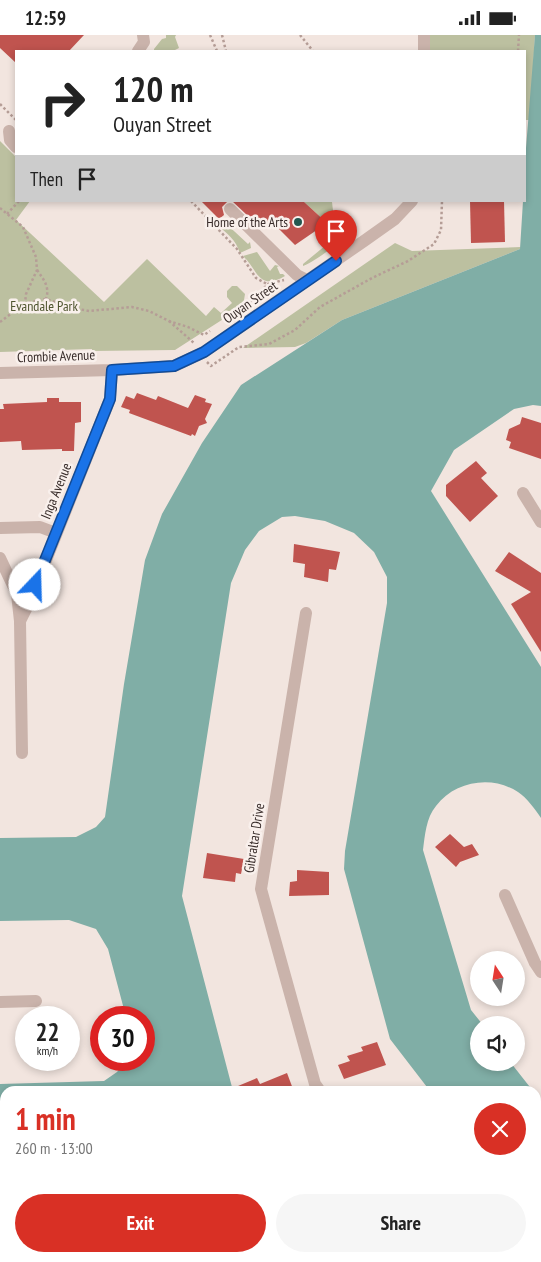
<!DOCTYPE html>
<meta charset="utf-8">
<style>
body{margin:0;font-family:"PT Sans Narrow",sans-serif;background:#f6f6f6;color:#222;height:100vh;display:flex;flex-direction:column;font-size:19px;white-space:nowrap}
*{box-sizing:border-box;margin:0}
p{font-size:16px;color:#767676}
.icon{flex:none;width:28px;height:28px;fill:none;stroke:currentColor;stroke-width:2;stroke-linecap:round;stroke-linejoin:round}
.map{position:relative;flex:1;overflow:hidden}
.sheet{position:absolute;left:0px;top:1051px;width:541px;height:176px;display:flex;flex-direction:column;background:#fff;border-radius:15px 15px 0 0;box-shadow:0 2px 8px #0003}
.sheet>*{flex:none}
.banner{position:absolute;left:15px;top:15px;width:511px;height:152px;border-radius:0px;box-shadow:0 2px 8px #0003;background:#fff;color:#222;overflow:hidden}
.needle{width:32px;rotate:348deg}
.controls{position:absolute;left:470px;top:916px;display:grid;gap:10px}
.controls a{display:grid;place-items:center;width:55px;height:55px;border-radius:50%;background:#fff;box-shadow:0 2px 8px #0003;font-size:25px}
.speed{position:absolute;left:15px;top:971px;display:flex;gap:10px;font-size:25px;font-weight:700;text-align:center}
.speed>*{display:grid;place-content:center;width:65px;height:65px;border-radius:50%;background:#fff;box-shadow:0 2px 8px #0003;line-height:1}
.speed small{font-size:12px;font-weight:400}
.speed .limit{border:8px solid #d22;background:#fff;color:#111}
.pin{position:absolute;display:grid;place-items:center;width:42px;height:42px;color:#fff;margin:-51px -21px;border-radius:50% 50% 50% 0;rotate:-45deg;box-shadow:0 0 5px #0007}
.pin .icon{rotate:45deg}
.me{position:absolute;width:55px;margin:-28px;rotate:21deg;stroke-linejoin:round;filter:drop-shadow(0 0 4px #0008)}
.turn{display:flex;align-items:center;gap:18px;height:105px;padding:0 15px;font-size:22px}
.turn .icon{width:65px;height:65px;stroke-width:2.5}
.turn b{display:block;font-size:35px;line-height:42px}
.then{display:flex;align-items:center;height:48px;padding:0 15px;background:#0003;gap:10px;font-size:19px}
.round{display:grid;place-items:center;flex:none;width:52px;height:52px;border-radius:26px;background:#f6f6f6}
.summary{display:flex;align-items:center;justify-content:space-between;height:85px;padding:0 15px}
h1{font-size:30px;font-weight:800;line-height:38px;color:#d93025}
.action{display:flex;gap:10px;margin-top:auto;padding:10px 15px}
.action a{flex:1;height:58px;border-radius:30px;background:#d93025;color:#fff;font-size:20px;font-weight:800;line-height:58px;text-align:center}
.action a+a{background:#f6f6f6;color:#222}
.status{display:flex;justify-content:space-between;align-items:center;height:35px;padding:0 25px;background:#fff;direction:ltr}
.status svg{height:14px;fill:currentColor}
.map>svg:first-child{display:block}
</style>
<div class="status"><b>12:59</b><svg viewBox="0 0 49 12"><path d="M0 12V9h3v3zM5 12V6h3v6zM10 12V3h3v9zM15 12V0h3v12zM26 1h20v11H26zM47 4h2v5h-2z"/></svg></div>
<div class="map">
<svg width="541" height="1227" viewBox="0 0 541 1227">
<rect width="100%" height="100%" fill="#f2e5df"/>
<g fill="#bcc0a0">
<polygon points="166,0 176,0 175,2 179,13 173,16 154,16 154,14 162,4 166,3"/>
<polygon points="418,0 535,0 530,85 525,85 525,16 419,16"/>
<polygon points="0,106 16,122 16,166 30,166 16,185 104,267 147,224 206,281 214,272 221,278 232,268 227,262 227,256 232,251 237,251 245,259 244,265 238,277 228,281 175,315 92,316 92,314 0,317"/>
<path d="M303 166 332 167 334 184 339 181 343 183 349 195C344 206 314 227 303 231V229L337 201 327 188Z"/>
<path d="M221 184 248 209 250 207 251 213 240 218C236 205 227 198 217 190L216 188Z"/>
<polygon points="395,208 412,216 521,212 520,214 342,285 306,308 295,312 243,313"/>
<path d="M257 217 270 236 275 230 279 231 277 232 280 239H283L285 241C258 257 257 233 243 221Z"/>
</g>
<g fill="#80aea6">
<path d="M535 0H541V371L533 370 514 374 454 415 431 456 541 632V783C535 774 527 763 518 757 492 740 455 746 436 771 426 783 425 800 423 815L471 975 483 990H479V1028H511L533 1056H430L390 1004 344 834 345 816 387 568V542L374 517 354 498 325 486 295 481 282 482 259 496 245 515 231 548 182 861 233 1056H5V1135H0V1049L104 1046 117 1037 127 1025H144V982H126L108 914 96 894 69 885 0 886V803L76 802 96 792 105 782 124 649 145 525 162 479 202 408 241 350 342 285 520 214 523 166H525L526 113Z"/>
<polygon points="536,1061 541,1067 541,1204 536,1197"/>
<polygon points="348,1222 352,1227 241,1227 237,1223"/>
</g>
<g fill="#c0544f">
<polygon points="0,0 84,0 69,16 16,16 16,28 0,13"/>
<polygon points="201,166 228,166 222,172 224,180 219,184"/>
<polygon points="232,166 303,166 327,188 295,210 270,185 262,194"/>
<polygon points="470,166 504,166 505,207 471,208"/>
<polygon points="137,358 156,365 158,361 188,373 195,360 206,364 205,367 212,369 205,384 207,388 199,391 195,401 192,399 191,401 129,378 130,375 121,372 126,361 134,364"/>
<polygon points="47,363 59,363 59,367 81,367 81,387 75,388 74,416 62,416 62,414 22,415 21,406 0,407 0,374 4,374 3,369 47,367"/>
<polygon points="522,382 541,388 541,424 509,413 511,407 506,405 509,394 520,389"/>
<polygon points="476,426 487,438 481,443 498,461 470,487 446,461 446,450"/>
<polygon points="294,509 340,517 336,535 329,534 328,547 304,542 305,529 293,527"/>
<polygon points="509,517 541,538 541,617 511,569 531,557 495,536"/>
<polygon points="450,799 464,812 472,809 479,820 460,827 456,832 435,812"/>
<polygon points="207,818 244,824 241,839 236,838 235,847 203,843"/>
<polygon points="297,835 329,837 329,860 289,861 290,847 297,846"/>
<polygon points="377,1007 386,1030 344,1044 338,1030 350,1026 347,1021 363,1016 361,1012"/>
<polygon points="287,1038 293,1054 288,1056 226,1056 257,1043 260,1049"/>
</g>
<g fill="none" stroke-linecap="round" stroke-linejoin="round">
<g stroke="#b59d96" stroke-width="2.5" stroke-dasharray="2.5 2.5" stroke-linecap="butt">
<polyline points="210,0 217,16"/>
<polyline points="222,0 226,16"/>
<polyline points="300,0 313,16"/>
<polyline points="518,16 519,0"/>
<polyline points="0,69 16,85"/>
<polyline points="191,166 237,214 256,243 267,249"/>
<polyline points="0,173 23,192 36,222 37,235 26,259 25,268"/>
<polyline points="7,179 19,166"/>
<path d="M37 235C44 245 50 252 46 264"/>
<polyline points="243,274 268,249 284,245"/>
<polyline points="169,286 194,308"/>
<polyline points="0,287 25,268 46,264 73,273 89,276 132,272 149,276 169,286 188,292 204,300 210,296"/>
<polyline points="207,327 211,331 239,312 269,309 295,295 320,272 372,243 408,226 434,209 441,195 442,166"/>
</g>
<g stroke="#cab3ab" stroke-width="12">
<polyline points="424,0 424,16"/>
<polyline points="138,16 144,7 143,0"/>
<polyline points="9,96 10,105 16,112"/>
<polyline points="230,174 297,240 307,245"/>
<polyline points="0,338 112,335 174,331 204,317 364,206 395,184 412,166"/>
<polyline points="523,458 541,487"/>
<polyline points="0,493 40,492 56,498"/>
<polyline points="0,523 17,559 20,586 22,718"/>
<polyline points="306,578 261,854 315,1049 320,1056"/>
<polyline points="20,586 29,568 110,364 112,335"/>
<polyline points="505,860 535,928 541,937"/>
<polyline points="0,967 36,966"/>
<polyline points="448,1222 452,1227"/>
</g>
</g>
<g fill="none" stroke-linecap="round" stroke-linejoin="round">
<g stroke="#114b97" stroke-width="12">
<polyline id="route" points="35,550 110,364 112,335 174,331 204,317 336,226"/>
</g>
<use href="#route" stroke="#1a73e8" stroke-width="9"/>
</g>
<circle fill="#225850" stroke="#f9f0ec" stroke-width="2" cx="298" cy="187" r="5"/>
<g text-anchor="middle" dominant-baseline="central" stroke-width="5" stroke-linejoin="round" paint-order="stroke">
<g font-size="14" fill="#382c2a" stroke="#f9f0ec" text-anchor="end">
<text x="288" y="187">Home of the Arts</text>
</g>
<g font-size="14" fill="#382c2a" stroke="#f9f0ec">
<text transform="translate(250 267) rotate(-35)">Ouyan Street</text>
<text transform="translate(56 321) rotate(-2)">Crombie Avenue</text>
<text transform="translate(56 456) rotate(-68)">Inga Avenue</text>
<text transform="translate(254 803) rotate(-81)">Gibraltar Drive</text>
</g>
<g font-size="14" fill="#4f552f" stroke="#f9f0ec">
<text x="44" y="271">Evandale Park</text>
</g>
</g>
</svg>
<div class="controls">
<a><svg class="needle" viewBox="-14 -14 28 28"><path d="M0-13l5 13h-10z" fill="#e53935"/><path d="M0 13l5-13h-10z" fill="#767676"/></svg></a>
<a><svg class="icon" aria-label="sound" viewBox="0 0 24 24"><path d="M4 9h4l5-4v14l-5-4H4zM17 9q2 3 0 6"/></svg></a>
</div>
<div class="speed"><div>22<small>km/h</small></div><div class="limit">30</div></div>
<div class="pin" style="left:336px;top:226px;background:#d93025"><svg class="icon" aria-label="arrive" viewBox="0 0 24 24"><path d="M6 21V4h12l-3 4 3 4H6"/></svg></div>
<svg class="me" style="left:35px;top:550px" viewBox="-20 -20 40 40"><circle r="19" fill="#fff"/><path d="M0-13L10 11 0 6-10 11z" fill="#1a73e8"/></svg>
<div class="banner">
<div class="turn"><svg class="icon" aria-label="right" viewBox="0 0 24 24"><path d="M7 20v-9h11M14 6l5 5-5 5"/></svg><div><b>120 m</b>Ouyan Street</div></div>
<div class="then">Then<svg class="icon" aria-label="arrive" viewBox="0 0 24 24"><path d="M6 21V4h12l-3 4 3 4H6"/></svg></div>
</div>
<section class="sheet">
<div class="summary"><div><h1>1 min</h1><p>260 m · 13:00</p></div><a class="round" style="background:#d93025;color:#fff"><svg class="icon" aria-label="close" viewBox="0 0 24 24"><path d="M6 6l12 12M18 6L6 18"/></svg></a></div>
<div class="action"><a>Exit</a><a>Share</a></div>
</section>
</div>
